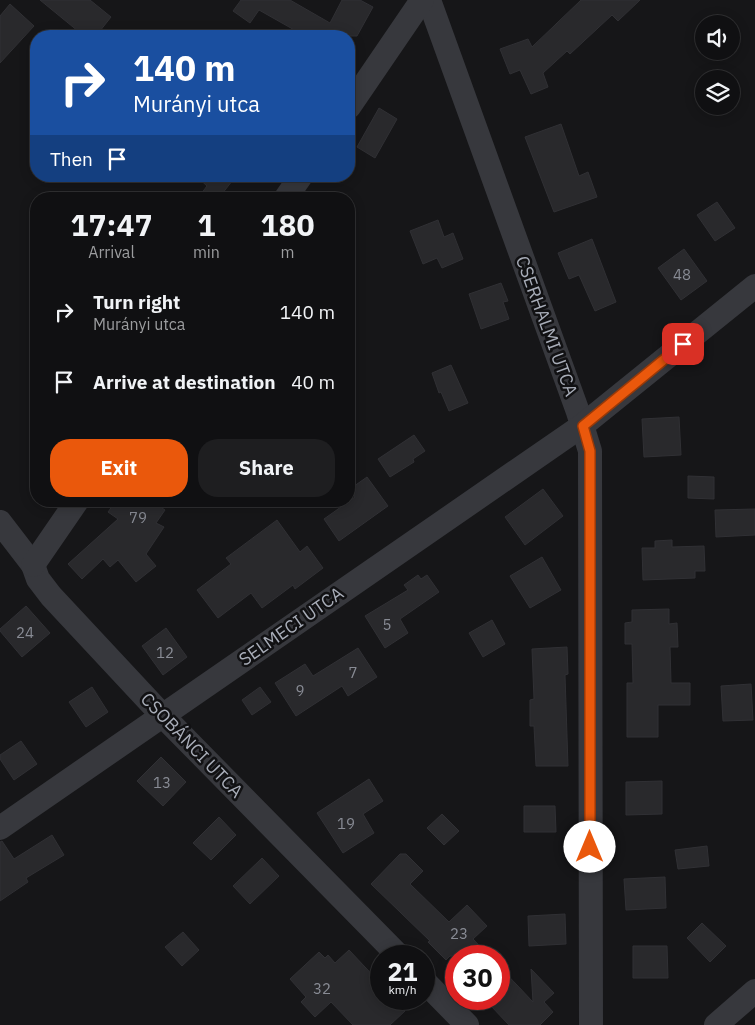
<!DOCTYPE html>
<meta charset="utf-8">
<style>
body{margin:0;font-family:"IBM Plex Sans",sans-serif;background:#1e1e20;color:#f1f3f6;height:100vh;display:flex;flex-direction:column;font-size:19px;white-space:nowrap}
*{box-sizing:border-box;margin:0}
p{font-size:16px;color:#9c9d9f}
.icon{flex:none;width:28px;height:28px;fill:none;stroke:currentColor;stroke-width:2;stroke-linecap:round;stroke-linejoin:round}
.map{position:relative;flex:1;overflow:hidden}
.panel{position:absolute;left:30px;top:192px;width:325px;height:315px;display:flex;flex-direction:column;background:#101012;border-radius:20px;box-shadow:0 2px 12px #0003,0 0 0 1px #303032}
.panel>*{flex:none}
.guide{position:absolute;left:30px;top:30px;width:325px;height:152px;border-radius:20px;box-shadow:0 2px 12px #0003,0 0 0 1px #303032;background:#1a4fa0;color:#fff;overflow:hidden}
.controls{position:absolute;left:695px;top:15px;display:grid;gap:10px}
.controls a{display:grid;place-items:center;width:45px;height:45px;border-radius:50%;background:#101012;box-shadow:0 2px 12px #0003,0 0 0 1px #303032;font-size:25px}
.speed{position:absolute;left:370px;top:945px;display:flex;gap:10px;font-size:25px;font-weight:700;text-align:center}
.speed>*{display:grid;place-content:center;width:65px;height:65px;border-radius:50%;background:#101012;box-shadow:0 2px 12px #0003,0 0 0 1px #303032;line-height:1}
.speed small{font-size:12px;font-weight:400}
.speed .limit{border:8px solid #d22;background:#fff;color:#111}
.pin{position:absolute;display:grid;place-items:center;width:42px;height:42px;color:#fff;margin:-21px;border-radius:10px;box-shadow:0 2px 8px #0006}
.me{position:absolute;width:55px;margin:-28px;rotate:0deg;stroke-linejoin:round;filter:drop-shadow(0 0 4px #0008)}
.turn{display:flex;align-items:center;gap:18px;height:105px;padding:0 20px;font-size:22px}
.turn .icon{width:65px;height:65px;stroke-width:2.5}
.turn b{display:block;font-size:35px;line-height:42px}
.then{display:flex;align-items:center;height:48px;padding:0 20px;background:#0003;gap:10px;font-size:19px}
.eta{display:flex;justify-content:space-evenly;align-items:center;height:85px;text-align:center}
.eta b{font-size:30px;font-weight:700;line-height:35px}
.button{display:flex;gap:10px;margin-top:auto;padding:10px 20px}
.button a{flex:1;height:58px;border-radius:20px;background:#ea580c;color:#fff;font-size:20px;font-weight:700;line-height:58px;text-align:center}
.button a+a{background:#1e1e20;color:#f1f3f6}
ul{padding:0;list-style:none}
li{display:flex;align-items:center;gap:15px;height:70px;padding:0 20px}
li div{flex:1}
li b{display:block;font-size:19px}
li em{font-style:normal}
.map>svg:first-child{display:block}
</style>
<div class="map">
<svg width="755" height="1025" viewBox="0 0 755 1025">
<rect width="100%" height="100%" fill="#161618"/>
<g fill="#29292c" stroke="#303034">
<polygon points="40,0 90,0 111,17 96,36 84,36"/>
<polygon points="241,0 290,0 330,23 342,0 360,0 373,7 357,36 305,36 259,10 250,23 233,11"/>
<polygon points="581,0 640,0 618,21 612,15 570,54 567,51 543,73 548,87 531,94 520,70 510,74 500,49 528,39 532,47"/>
<polygon points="10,4 34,26 0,63 0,16"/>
<polygon points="379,108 397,119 375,158 357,147"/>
<polygon points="561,124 579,176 588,172 597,197 554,212 525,137"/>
<polygon points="196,176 236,176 218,199 197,199 207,186"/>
<polygon points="717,202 735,228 715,241 697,215"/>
<polygon points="438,220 444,237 453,233 463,259 442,268 437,258 423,264 410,231"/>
<polygon points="592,239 616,302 595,311 579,275 569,279 558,253"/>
<polygon points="684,249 707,281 681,300 658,268"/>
<polygon points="501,283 508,301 503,302 509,319 481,329 469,294"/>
<polygon points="451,365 468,403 449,411 441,392 439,393 432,373"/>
<polygon points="679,417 681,455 644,457 642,419"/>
<polygon points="414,435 425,451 413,459 414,462 390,477 378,459"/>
<polygon points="688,476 714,477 714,499 688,498"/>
<polygon points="367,477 388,506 339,541 324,519 355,497 350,489"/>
<polygon points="543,489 563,516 525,545 505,517"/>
<polygon points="116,501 152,501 165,510 156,523 164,527 146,554 156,566 136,582 118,560 110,567 103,559 82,579 68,564 118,519 108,512"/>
<polygon points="755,509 755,535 716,537 715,510"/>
<polygon points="277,520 300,552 307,546 323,568 295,589 293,585 262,608 251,593 218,618 197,590 231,564 226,558"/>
<polygon points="672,540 672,547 704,546 705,571 695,571 695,578 643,580 642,548 655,548 655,541"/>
<polygon points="542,557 561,590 530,608 510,576"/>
<polygon points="418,575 421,579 427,575 439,592 400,619 408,633 385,648 365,616 408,590 404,585"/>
<polygon points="26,606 50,633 22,657 0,631 0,629"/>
<polygon points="669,609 669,624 677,623 678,647 670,647 671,683 690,683 690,705 658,705 658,737 627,737 627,683 633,683 632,644 625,644 625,623 632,622 632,610"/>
<polygon points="492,620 505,644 483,657 469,633"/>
<polygon points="166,628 187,657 163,675 142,646"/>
<polygon points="567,647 568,674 565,675 568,766 536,766 534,726 530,726 530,700 534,699 532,649"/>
<polygon points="358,648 377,677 348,696 342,686 296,716 275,683 305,664 313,676"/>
<polygon points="751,684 753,720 723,721 721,686"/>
<polygon points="92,687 108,712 86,727 69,702"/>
<polygon points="260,687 271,702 252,715 242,700"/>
<polygon points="21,741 37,764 14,780 0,759 0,755"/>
<polygon points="161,757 186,782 163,806 137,781"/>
<polygon points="369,779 383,801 363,814 374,833 343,853 317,813"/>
<polygon points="662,781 662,814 626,815 626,782"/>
<polygon points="524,806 555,806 556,832 524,832"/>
<polygon points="442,814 459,831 444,845 427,828"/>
<polygon points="219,817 236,835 211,860 193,843"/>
<polygon points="52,835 64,855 26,878 28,882 0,901 0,842 2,841 14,859"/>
<polygon points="707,846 709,866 678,869 675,850"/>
<polygon points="400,854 406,854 423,871 410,884 449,922 467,905 487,926 473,939 489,956 450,956 446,960 428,942 430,941 371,884"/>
<polygon points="262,858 279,876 250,904 233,886"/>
<polygon points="665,877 666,908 626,910 624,879"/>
<polygon points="565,914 566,944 529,946 528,916"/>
<polygon points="702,923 726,946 710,962 687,938"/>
<polygon points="183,932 199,950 182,966 165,947"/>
<polygon points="633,946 667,946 668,978 633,978"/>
<polygon points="349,950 381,984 381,999 393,999 405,1011 390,1025 353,1025 331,1002 315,1017 301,1002 306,997 290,979 319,952 325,958 328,955 335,963"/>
<polygon points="499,966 533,1002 531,969 554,993 544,1002 553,1012 540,1025 509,1025 490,1005 499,999"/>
</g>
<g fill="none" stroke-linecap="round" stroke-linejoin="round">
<g stroke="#37383d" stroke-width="24">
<polyline points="429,0 578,412 590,451 591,1025"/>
<polyline points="349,107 422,0"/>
<polyline points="285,199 301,176"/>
<polyline points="0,522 33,565 38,579 51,596 162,715 399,956"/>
<polyline points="33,565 77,501"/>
<polyline points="0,828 583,425 755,286"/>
<polyline points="424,981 467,1025"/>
<polyline points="716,1025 755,991"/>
</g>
</g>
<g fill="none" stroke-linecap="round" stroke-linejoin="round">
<g stroke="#983908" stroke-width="12">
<polyline id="route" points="590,847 590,451 583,426 683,344"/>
</g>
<use href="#route" stroke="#ea580c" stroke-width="9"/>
</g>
<g text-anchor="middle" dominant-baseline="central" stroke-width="5" stroke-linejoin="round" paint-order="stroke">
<g font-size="15" fill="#888b94">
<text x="682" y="274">48</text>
<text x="138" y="517">79</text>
<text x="387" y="624">5</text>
<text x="25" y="632">24</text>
<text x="165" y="652">12</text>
<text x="353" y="672">7</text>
<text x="300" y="690">9</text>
<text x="162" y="782">13</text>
<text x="346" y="823">19</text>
<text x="459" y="933">23</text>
<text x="322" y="988">32</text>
</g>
<g font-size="18" fill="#a8adb8" stroke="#111113">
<text transform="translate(547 326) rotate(70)">CSERHALMI UTCA</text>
<text transform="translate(291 626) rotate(-35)">SELMECI UTCA</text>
<text transform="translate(192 745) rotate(46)">CSOBÁNCI UTCA</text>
</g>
</g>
</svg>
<div class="controls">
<a><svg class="icon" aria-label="sound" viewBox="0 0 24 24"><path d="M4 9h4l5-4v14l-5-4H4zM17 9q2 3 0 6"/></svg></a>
<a><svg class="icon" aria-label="layers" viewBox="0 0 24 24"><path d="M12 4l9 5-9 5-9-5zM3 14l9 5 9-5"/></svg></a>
</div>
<div class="speed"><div>21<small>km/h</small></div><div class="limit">30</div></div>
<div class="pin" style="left:683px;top:344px;background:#d93025"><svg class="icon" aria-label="arrive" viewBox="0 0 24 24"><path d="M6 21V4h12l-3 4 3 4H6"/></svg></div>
<svg class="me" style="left:590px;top:847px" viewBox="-20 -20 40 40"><circle r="19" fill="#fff"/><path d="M0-13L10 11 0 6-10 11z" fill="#ea580c"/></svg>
<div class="guide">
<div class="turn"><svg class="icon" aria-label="right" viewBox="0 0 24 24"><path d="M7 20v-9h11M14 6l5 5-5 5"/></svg><div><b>140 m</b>Murányi utca</div></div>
<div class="then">Then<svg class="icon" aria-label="arrive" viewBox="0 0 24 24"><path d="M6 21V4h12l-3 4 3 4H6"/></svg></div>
</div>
<section class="panel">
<div class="eta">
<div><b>17:47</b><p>Arrival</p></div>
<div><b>1</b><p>min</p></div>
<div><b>180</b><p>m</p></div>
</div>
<ul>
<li><svg class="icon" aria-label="right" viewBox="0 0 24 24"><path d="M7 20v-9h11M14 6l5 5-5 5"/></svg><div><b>Turn right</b><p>Murányi utca</p></div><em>140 m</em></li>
<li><svg class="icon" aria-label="arrive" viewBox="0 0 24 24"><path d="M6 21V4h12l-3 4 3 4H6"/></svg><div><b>Arrive at destination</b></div><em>40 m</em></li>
</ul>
<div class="button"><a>Exit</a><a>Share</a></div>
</section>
</div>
